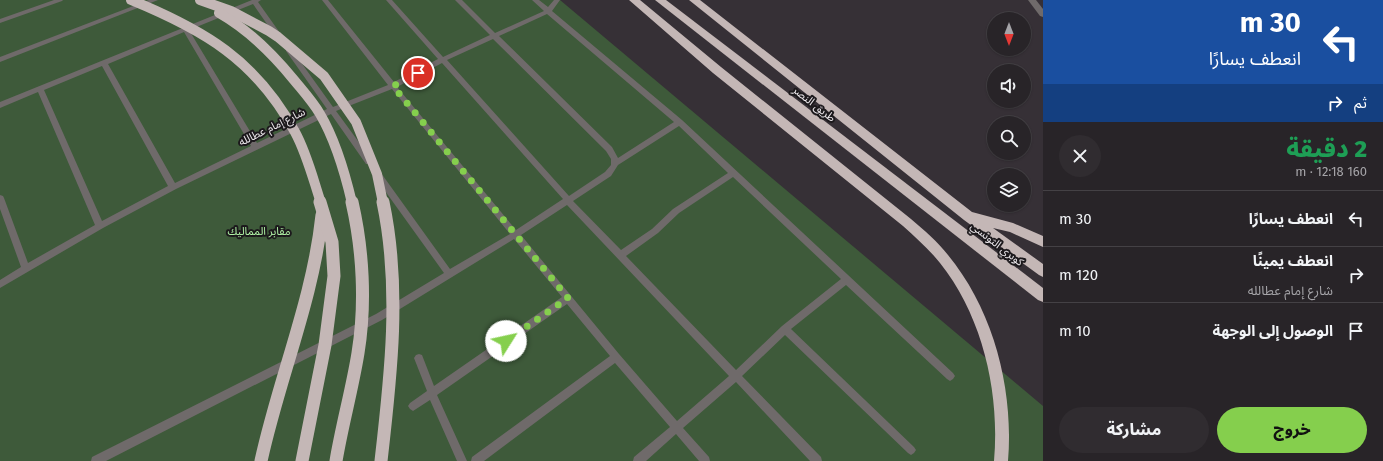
<!DOCTYPE html>
<html lang="ar">
<meta charset="utf-8">
<style>
body{margin:0;font-family:"Fira Sans","Noto Sans Arabic",sans-serif;background:#302c30;color:#f1f3f6;direction:rtl;height:100vh;display:flex;flex-direction:column;font-size:15px;white-space:nowrap}
*{box-sizing:border-box;margin:0}
p{font-size:13px;color:#a5a4a8}
.icon{flex:none;width:22px;height:22px;fill:none;stroke:currentColor;stroke-width:2;stroke-linecap:round;stroke-linejoin:round}
.map{position:relative;flex:1;overflow:hidden;direction:ltr}
.drawer{display:flex;flex-direction:column;background:#282428;width:340px}
.drawer>*{flex:none}
.banner{background:#1a4fa0;color:#fff;overflow:hidden}
.needle{width:26px;rotate:180deg}
.controls{position:absolute;left:987px;top:12px;display:grid;gap:8px}
.controls a{display:grid;place-items:center;width:44px;height:44px;border-radius:50%;background:#282428;box-shadow:0 1px 3px #0004,0 0 0 1px #444145;font-size:20px}
.pin{position:absolute;display:grid;place-items:center;width:34px;height:34px;color:#fff;margin:-17px;border:2px solid #fff;border-radius:50%;box-shadow:0 1px 4px #0007}
.me{position:absolute;width:44px;margin:-22px;rotate:55deg;stroke-linejoin:round;filter:drop-shadow(0 0 3px #0008)}
.turn{display:flex;align-items:center;gap:14px;height:84px;padding:0 16px;font-size:18px}
.turn .icon{width:52px;height:52px;stroke-width:2.5}
.turn b{display:block;font-size:28px;line-height:34px}
.then{display:flex;align-items:center;height:38px;padding:0 16px;background:#0003;gap:8px;font-size:15px}
.round{display:grid;place-items:center;flex:none;width:42px;height:42px;border-radius:21px;background:#302c30}
.overview{display:flex;align-items:center;justify-content:space-between;height:68px;padding:0 16px}
h1{font-size:24px;font-weight:800;line-height:30px;color:#1e9e55}
.button{display:flex;gap:8px;margin-top:auto;padding:8px 16px}
.button a{flex:1;height:46px;border-radius:24px;background:#85cf4d;color:#111;font-size:16px;font-weight:800;line-height:46px;text-align:center}
.button a+a{background:#302c30;color:#f1f3f6}
ul{padding:0;list-style:none}
li{display:flex;align-items:center;gap:12px;height:56px;padding:0 16px;border-top:1px solid #444145}
li div{flex:1}
li b{display:block;font-size:15px}
li em{font-style:normal}
main{display:flex;flex:1;min-height:0}
.map>svg:first-child{display:block}
</style>
<main>
<section class="drawer">
<div class="banner">
<div class="turn"><svg class="icon" aria-label="left" viewBox="0 0 24 24"><path d="M17 20v-9H6M10 6l-5 5 5 5"/></svg><div><b>30 m</b>انعطف يسارًا</div></div>
<div class="then">ثم<svg class="icon" aria-label="right" viewBox="0 0 24 24"><path d="M7 20v-9h11M14 6l5 5-5 5"/></svg></div>
</div>
<div class="overview"><div><h1>2 دقيقة</h1><p>160 m · 12:18</p></div><a class="round"><svg class="icon" aria-label="close" viewBox="0 0 24 24"><path d="M6 6l12 12M18 6L6 18"/></svg></a></div>
<ul>
<li><svg class="icon" aria-label="left" viewBox="0 0 24 24"><path d="M17 20v-9H6M10 6l-5 5 5 5"/></svg><div><b>انعطف يسارًا</b></div><em>30 m</em></li>
<li><svg class="icon" aria-label="right" viewBox="0 0 24 24"><path d="M7 20v-9h11M14 6l5 5-5 5"/></svg><div><b>انعطف يمينًا</b><p>شارع إمام عطالله</p></div><em>120 m</em></li>
<li><svg class="icon" aria-label="arrive" viewBox="0 0 24 24"><path d="M6 21V4h12l-3 4 3 4H6"/></svg><div><b>الوصول إلى الوجهة</b></div><em>10 m</em></li>
</ul>
<div class="button"><a>خروج</a><a>مشاركة</a></div>
</section>
<div class="map">
<svg width="1043" height="461" viewBox="0 0 1043 461">
<rect width="100%" height="100%" fill="#363036"/>
<polygon fill="#3e5a3a" points="0,0 560,0 1043,406 1043,461 0,461"/>
<g fill="none" stroke-linecap="round" stroke-linejoin="round">
<g fill="#6f6a6a" fill-rule="evenodd">
<polygon points="54,0 63,0 62,1 0,23 0,19"/>
<polygon points="149,0 158,0 0,62 0,57"/>
<path d="M252 0H261L258 2 280 33V37H276L253 4 189 30 257 143 327 109 286 51V47H290L333 107 388 85 322 0H328L394 82 438 59 386 0H392L443 57 490 35 455 0H462L495 33 544 11 532 0H539L548 7 554 0H560L552 11 682 120 953 373 955 376 953 379 950 381 947 379 846 285 791 329 914 447 916 450 914 453 911 455 908 453 785 335 742 376 821 457 822 461H810L736 382 683 428 709 457 710 461H699L676 434 646 461H633L634 457 670 427 615 363 484 461H471L472 457 610 356 567 304 437 395 467 461H457L430 400 413 411 410 409 408 406 410 403 427 391 414 358 416 355 419 354 422 355 434 386 562 297 514 239 382 320 106 461H91L92 457 376 314 444 273 375 177 374 175 375 173H381L450 269 510 234 392 89 336 111 372 160 373 162 372 164H366L331 114 176 189 103 228 0 288V280L21 267 0 209V195L3 196 4 198 28 263 95 225 38 92 0 108V102ZM547 14 674 122 618 158 612 147 499 36ZM184 32 251 146 175 183 108 64ZM493 39 606 151 611 159V165L605 172 569 196 447 60ZM442 63 563 199 516 230 397 87ZM102 66 168 186 102 221 44 90ZM679 126 728 173 673 209 652 229 621 250 573 201 611 176 618 165ZM733 177 841 279 782 326 736 370 626 256 658 233 679 213ZM567 205 729 376 677 421 619 354 521 235Z"/>
</g>
<polygon fill="#6f6a6a" fill-rule="evenodd" points="1028,0 1036,0 1043,9 1043,17 1040,16"/>
<g fill="#c4b7b6" fill-rule="evenodd">
<path d="M629 0H640L721 67 911 219C924 230 938 242 948 255 994 311 1014 390 1008 461H994C1000 393 983 317 940 263 929 249 916 238 903 226L713 73Z"/>
<polygon points="655,0 666,0 1043,288 1043,302 1038,300"/>
<polygon points="689,0 700,0 972,212 1013,223 1043,236 1043,247 1010,232 993,228 1043,264 1043,277 1039,275 964,220"/>
</g>
<g stroke="#c4b7b6" stroke-width="10">
<path d="M131 0C204 30 256 60 295 132 307 154 313 179 321 203"/>
<polyline points="200,0 231,11 269,31 278,37 324,76 356,122 377,174 383,203"/>
<path d="M219 13C249 30 272 53 294 80 303 91 313 102 320 114 336 141 345 173 352 203"/>
</g>
<g stroke="#c4b7b6" stroke-width="13">
<path d="M261 461C279 378 313 300 322 215"/>
<polyline points="302,461 325,345 334,276 332,242 320,202"/>
<path d="M336 461C342 425 352 390 358 353 366 304 363 250 352 202"/>
<path d="M381 461C391 375 401 287 383 202"/>
</g>
</g>
<g fill="none" stroke-linecap="round" stroke-linejoin="round">
<polyline stroke="#85cf4d" stroke-width="7" stroke-dasharray="0 12.6" points="418,73 393,86 568,298 506,341"/>
</g>
<g text-anchor="middle" dominant-baseline="central" stroke-width="4" stroke-linejoin="round" paint-order="stroke">
<g font-size="11" fill="#eeeaee" stroke="#1c191c">
<text transform="translate(814 104) rotate(38)">طريق النصر</text>
<text transform="translate(272 127) rotate(-26)">شارع إمام عطالله</text>
<text transform="translate(997 244) rotate(38)">كوبري التونسي</text>
</g>
<g font-size="11" fill="#b1f4a6" stroke="#1c191c">
<text x="259" y="231">مقابر المماليك</text>
</g>
</g>
</svg>
<div class="controls">
<a><svg class="needle" viewBox="-14 -14 28 28"><path d="M0-13l5 13h-10z" fill="#e53935"/><path d="M0 13l5-13h-10z" fill="#a5a4a8"/></svg></a>
<a><svg class="icon" aria-label="sound" viewBox="0 0 24 24"><path d="M4 9h4l5-4v14l-5-4H4zM17 9q2 3 0 6"/></svg></a>
<a><svg class="icon" aria-label="search" viewBox="0 0 24 24"><circle cx="10" cy="10" r="6"/><path d="M15 15l6 6"/></svg></a>
<a><svg class="icon" aria-label="layers" viewBox="0 0 24 24"><path d="M12 4l9 5-9 5-9-5zM3 14l9 5 9-5"/></svg></a>
</div>
<div class="pin" style="left:418px;top:73px;background:#d93025"><svg class="icon" aria-label="arrive" viewBox="0 0 24 24"><path d="M6 21V4h12l-3 4 3 4H6"/></svg></div>
<svg class="me" style="left:506px;top:341px" viewBox="-20 -20 40 40"><circle r="19" fill="#fff"/><path d="M0-13L10 11 0 6-10 11z" fill="#85cf4d"/></svg>
</div>
</main>
